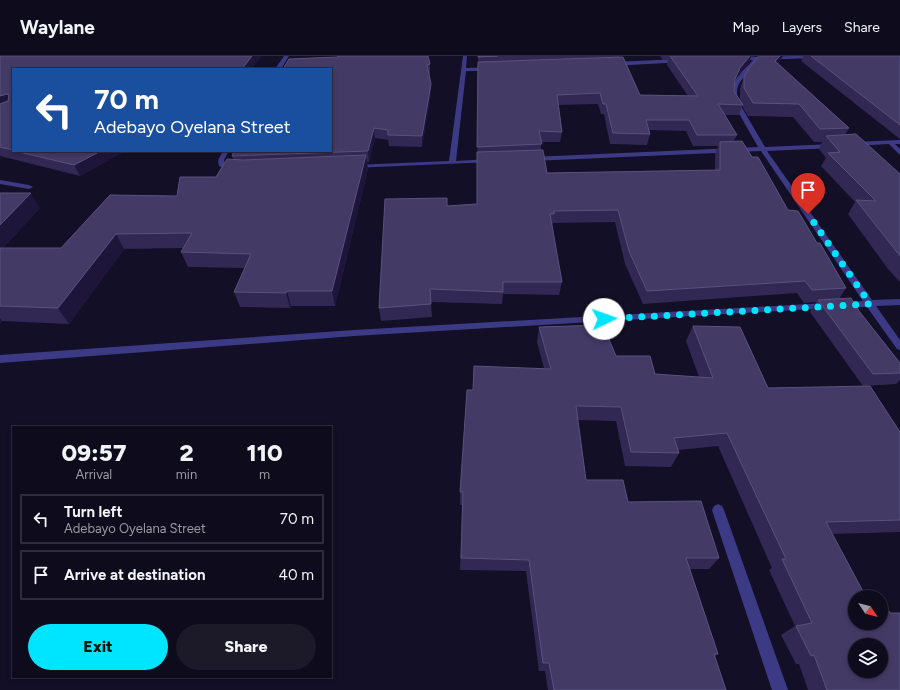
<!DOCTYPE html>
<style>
body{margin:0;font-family:Figtree,sans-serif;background:#1c1929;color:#f1f3f6;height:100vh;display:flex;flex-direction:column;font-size:15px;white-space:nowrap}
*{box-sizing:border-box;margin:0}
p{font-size:13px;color:#9b9ba3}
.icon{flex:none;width:22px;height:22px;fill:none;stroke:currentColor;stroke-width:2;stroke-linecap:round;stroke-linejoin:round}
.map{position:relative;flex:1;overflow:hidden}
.drawer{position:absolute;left:12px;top:370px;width:320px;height:252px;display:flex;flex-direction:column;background:#0e0b1c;border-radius:0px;box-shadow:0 2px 6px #0003,0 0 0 1px #2e2b3b}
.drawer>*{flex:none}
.banner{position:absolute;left:12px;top:12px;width:320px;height:84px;border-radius:0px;box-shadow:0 2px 6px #0003,0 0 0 1px #2e2b3b;background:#1a4fa0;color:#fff;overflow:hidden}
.needle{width:26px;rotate:125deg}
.fabs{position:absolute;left:848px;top:534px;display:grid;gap:8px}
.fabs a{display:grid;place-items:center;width:40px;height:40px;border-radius:50%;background:#0e0b1c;box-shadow:0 2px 6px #0003,0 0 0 1px #2e2b3b;font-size:20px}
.pin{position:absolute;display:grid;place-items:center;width:34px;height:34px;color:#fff;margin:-41px -17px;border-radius:50% 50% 50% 0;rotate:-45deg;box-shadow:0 0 4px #0007}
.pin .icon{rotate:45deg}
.me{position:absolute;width:44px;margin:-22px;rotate:87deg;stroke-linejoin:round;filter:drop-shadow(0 0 3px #0008)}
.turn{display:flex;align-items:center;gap:14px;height:84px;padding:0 16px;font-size:18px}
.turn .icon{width:52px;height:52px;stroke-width:2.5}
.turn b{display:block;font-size:28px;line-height:34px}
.eta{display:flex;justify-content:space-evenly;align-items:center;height:68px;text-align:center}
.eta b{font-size:24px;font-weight:800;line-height:28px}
.action{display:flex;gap:8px;margin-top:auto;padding:8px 16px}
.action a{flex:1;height:46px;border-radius:24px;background:#00e5ff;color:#111;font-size:16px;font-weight:800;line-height:46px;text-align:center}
.action a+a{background:#1c1929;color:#f1f3f6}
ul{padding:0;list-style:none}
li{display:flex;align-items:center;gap:12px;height:50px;margin:0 8px 6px;padding:0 8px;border:2px solid #2e2b3b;border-radius:0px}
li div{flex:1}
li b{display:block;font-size:15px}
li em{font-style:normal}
header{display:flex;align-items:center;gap:24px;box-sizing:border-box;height:56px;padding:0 20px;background:#0e0b1c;border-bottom:1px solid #2e2b3b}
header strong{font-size:19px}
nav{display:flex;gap:22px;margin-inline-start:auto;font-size:14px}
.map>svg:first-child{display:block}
</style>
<header>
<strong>Waylane</strong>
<nav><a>Map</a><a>Layers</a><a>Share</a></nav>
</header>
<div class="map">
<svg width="900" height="634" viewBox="0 0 900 634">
<rect width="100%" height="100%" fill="#130f26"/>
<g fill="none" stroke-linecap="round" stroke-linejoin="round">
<g fill="#3d3a85" fill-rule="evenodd">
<polygon points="284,0 289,0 281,13 275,13"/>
<polygon points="463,0 467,0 466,12 491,11 494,13 491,15 466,15 456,105 490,103 492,104 492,106 352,112 351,111 354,109 449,105"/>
<path d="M791 0H847L845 1 757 4C754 19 732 21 738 45L765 91 834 88 837 90 834 92 767 95 872 244 900 243V249L876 250 900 284V294L897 293 867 251H839L838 249 842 246 863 245 761 95 532 105 529 103 532 101 758 91 732 45C728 27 742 16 753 4L737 5 734 3 737 1Z"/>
<polygon points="681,3 683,6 613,10 610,8 613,6"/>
<polygon points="900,84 900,88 895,88 900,93 900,99 889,88 854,90 851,88 854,86"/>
<polygon points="223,95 229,95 224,104 225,109 236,114 236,116 232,116 219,110 218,104"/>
<polygon points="0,124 29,129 33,131 29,133 0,128"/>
<polygon points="826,247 830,250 829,252 354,280 0,307 0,299 354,274"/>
<polygon points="718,448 722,450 724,454 788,634 772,634 712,454 714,450"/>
</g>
</g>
<g fill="#312854" fill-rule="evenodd">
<polygon points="0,0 261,0 251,13 13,13 13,95 125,95 80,120 0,100"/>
<path d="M478 0H620L619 2 640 39 688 40 667 9 668 4H663L660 0H755L751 1 749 7 736 22 735 25 734 35 740 44V33L744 21 780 5 778 8 849 72 845 79 900 118V226L888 213 848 158 855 146 821 110 826 102 819 93 822 86H814L793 61 748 60 742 50 739 59H725L737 79 734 85 752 101 788 154 817 187 846 232 839 243 859 255 900 307V324L896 328 863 330 810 256 816 246 804 247 797 237 643 248 625 208 615 166 553 167 552 170 562 226 559 239 503 238 502 248 431 246 432 261 381 265 379 252 447 150 477 148ZM598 48 601 58H604L610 88 647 89 650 78 649 74 686 75 693 90H718L715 98V114L547 117 541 94V86H560L562 76 558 49Z"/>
<polygon points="803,0 900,0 900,83 801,5"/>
<polygon points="337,1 430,8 430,18 429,18 431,38 422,91 389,90 388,84 375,82 369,106 367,106 368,113 335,250 291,250 290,252 240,251 234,236 245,212 188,211 181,196 184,192 124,193 69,268 2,265 0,268 0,137 40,152 3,192 61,192 177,140 216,121 233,103 232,100"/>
<polygon points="693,270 768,332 900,376 900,476 832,478 900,634 808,634 799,608 796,608 781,579 795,570 769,514 772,512 718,390 678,394 679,397 671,411 625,410 616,365 578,364 586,424 628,446 719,502 709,513 690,513 718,598 714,601 726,634 548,634 545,615 539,615 526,515 460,514 462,449 460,449 460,436 473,334 544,312 537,286 539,271 616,300 655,318 699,321 686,285"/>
</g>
<g fill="#1d163a">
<polygon points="252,0 261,0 251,13 242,13"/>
<polygon points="750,0 751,0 749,7 736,22 731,33 740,12"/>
<polygon points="780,0 783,0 780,5 770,17 775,5"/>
<polygon points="431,28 431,38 422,91 422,80"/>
<polygon points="7,38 13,48 0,51 0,40"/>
<polygon points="374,72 375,82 369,106 368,95"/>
<polygon points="101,95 125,95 80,120 74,109"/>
<polygon points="366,99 368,113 335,250 332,235"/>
<polygon points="31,137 40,152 0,195 0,169"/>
<polygon points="116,178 124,193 69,268 58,252"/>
<polygon points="287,235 291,250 290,252 286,237"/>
<polygon points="0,262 2,265 0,268"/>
</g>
<g fill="#433a66" stroke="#5a527e" fill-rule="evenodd">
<polygon points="0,0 252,0 242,13 13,13 13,94 0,91 0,48 8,45 9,39 7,38 0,40"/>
<polygon points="338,0 428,0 430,8 427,9 431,28 422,80 388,79 388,74 374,72 368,95 232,100 234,95 331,95 331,13 283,13 289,3 337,1"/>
<polygon points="478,0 498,0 478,1"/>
<polygon points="670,0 750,0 740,12 735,23 734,35 743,49 718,48 737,79 697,79 689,64 646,64 650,78 613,77 606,48 603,48 600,37 557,39 562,76 539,75 542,88 477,91 478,6 623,1 640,39 698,40"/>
<polygon points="759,0 780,0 775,5 849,72 820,73 799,48 753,47 744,32 744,21 749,12"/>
<polygon points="811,0 900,0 900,69"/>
<polygon points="856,78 900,118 900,200 856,144 876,145 828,97 840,96 826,80"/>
<polygon points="742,85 752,101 758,101 788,154 798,155 817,187 820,187 846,232 812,234 805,225 647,235 629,195 618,154 554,155 554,158 550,158 562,226 503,226 503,236 430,233 431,248 379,252 385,143 447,142 447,150 477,148 477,96 543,94 547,117 720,114 720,86"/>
<polygon points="15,95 101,95 74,109"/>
<polygon points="366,99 332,235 287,235 286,237 234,236 251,198 181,196 192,177 116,178 58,252 0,250 0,192 61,192 110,139 177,140 180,121 216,121 227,103 243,104"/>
<polygon points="0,137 31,137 0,169"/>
<polygon points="851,242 859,255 900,307 900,317 873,318 818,244"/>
<path d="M603 269 616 300H650L655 318 713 322 693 270 740 271 768 332 870 330 900 376V464L826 466 866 541H855V567H881V557L889 555 890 557H900V634H827L814 599 811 600 796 570 812 567 782 503H786L727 377 674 382 679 397 631 396 621 351 576 350 586 424H623L628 446 701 445 719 502H686L718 598H714L726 634H554L549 607H543L529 504 461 502 463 436H460L467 334H473L474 310 551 313 539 271ZM855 589H881V615H855Z"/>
</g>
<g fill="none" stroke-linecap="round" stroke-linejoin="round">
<polyline stroke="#00e5ff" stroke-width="7" stroke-dasharray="0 12.6" points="604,263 870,248 808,158"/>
</g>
</svg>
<div class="fabs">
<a><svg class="needle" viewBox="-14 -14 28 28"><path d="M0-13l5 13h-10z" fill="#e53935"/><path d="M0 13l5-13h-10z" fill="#9b9ba3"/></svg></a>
<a><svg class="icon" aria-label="layers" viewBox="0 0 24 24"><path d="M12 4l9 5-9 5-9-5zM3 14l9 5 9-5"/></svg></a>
</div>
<div class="pin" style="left:808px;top:158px;background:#d93025"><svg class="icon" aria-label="arrive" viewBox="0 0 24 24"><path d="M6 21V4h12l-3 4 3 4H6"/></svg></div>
<svg class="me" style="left:604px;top:263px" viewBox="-20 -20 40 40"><circle r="19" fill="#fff"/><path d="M0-13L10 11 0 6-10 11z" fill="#00e5ff"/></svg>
<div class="banner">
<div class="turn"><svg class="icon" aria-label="left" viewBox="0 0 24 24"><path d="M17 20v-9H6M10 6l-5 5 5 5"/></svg><div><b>70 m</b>Adebayo Oyelana Street</div></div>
</div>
<section class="drawer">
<div class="eta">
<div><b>09:57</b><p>Arrival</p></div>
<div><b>2</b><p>min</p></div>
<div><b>110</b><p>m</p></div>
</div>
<ul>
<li><svg class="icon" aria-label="left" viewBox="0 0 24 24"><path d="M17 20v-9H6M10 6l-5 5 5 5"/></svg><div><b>Turn left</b><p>Adebayo Oyelana Street</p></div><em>70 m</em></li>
<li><svg class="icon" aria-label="arrive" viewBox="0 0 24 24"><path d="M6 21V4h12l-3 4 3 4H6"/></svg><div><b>Arrive at destination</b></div><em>40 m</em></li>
</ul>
<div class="action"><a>Exit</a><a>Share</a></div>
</section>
</div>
